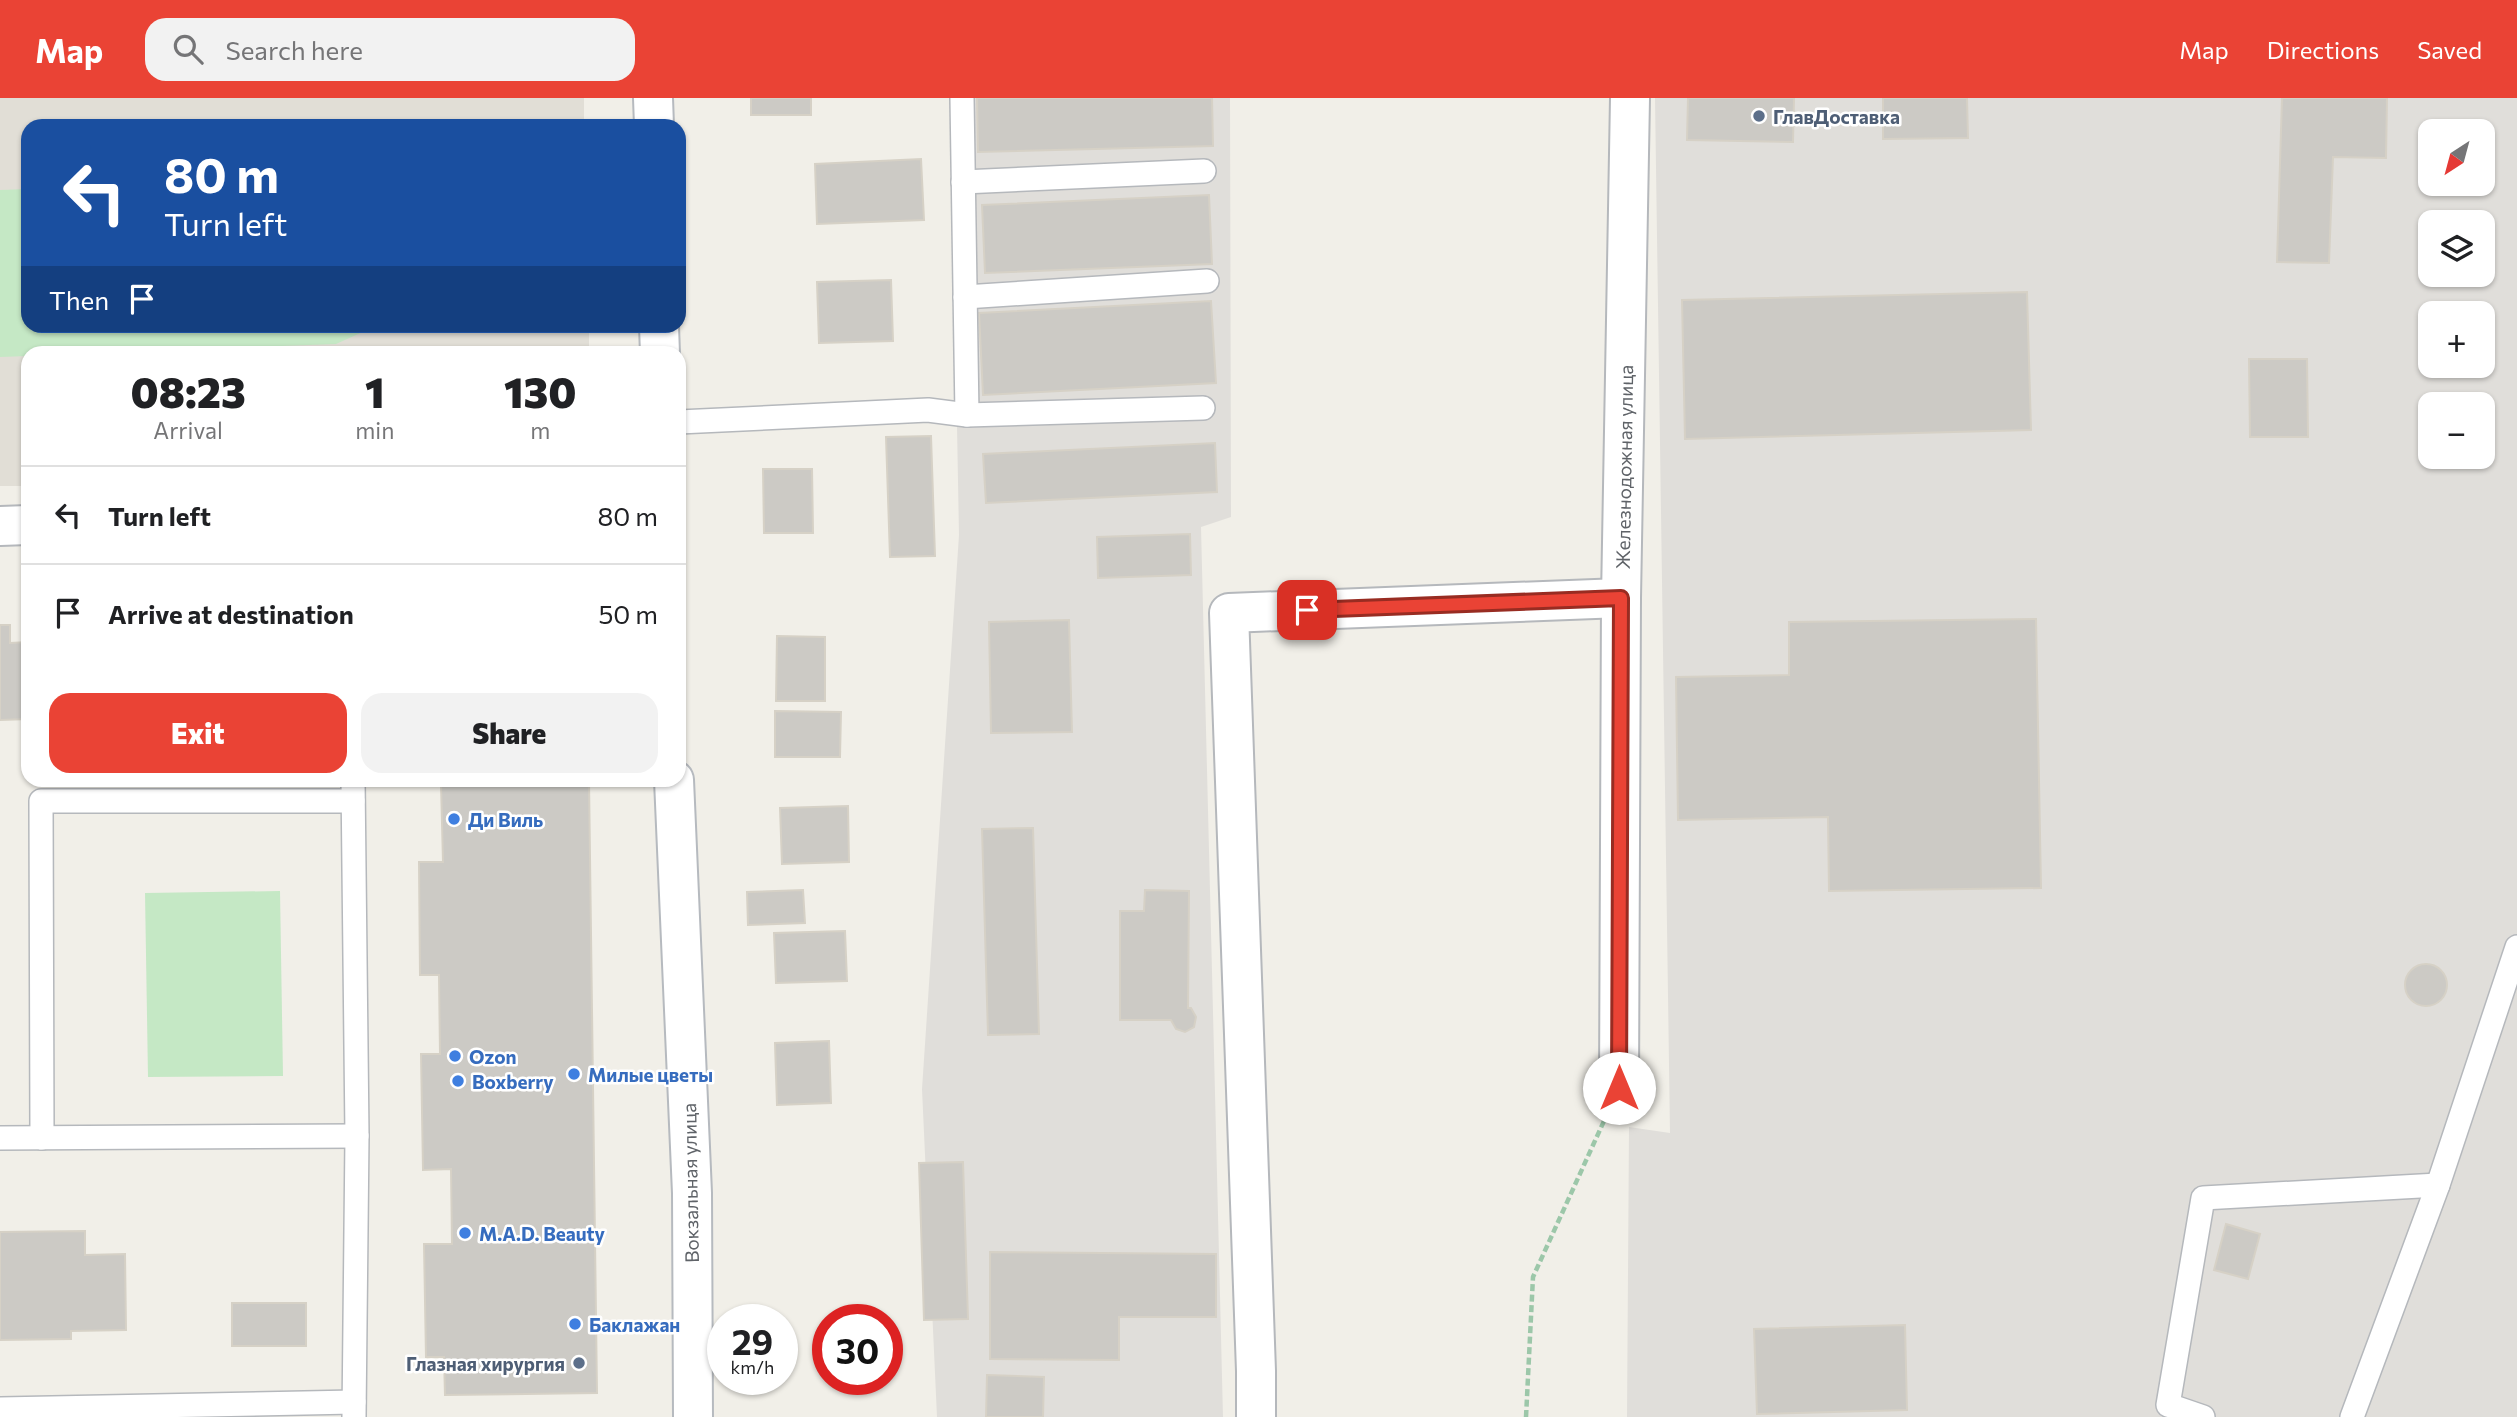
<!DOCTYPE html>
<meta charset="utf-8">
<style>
body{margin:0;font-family:Commissioner,sans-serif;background:#f2f2f2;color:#202124;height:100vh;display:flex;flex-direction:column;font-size:26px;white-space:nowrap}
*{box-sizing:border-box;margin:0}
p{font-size:23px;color:#757577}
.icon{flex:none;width:38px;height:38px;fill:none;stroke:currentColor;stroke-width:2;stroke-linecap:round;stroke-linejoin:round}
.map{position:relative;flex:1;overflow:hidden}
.sheet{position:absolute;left:21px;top:248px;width:665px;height:441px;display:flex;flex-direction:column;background:#fff;border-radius:21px;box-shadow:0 2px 5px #0004}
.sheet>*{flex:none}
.banner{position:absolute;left:21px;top:21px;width:665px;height:214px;border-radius:21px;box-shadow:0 2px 5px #0004;background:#1a4fa0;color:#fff;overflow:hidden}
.needle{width:46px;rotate:216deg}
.buttons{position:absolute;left:2418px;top:21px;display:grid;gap:14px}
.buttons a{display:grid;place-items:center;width:77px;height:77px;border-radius:14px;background:#fff;box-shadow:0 2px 5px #0004;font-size:35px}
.speed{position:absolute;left:707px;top:1206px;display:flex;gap:14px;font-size:35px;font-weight:700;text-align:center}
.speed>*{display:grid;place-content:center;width:91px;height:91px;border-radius:50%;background:#fff;box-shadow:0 2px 5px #0004;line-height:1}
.speed small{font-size:18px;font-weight:400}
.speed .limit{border:10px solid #d22;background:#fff;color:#111}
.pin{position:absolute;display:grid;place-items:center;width:60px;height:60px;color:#fff;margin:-30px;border-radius:14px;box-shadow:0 4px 10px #0006}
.me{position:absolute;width:77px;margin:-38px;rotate:0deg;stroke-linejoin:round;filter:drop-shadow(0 0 5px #0008)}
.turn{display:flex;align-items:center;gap:24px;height:147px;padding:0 28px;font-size:32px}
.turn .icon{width:91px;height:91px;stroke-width:2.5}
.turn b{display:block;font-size:49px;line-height:60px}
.then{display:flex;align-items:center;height:66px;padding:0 28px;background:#0003;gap:14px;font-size:26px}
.eta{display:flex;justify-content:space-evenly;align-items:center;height:119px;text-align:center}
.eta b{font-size:42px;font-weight:800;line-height:49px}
.cta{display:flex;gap:14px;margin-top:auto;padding:14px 28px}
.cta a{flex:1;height:80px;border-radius:21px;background:#ea4335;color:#fff;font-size:28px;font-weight:800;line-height:80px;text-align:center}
.cta a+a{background:#f2f2f2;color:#202124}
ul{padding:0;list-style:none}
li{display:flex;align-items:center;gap:21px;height:98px;padding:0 28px;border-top:2px solid #e0e0e0}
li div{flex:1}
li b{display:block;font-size:26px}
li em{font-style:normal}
header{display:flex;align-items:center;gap:42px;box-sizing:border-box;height:98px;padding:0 35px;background:#ea4335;color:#fff}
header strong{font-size:33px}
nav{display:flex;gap:38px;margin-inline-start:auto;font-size:24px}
.search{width:490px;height:63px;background:#f2f2f2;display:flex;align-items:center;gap:18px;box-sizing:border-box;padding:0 24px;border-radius:21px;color:#757577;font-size:26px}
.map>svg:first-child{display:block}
</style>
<header>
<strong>Map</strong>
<div class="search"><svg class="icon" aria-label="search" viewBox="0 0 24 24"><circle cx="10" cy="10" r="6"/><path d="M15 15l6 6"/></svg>Search here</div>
<nav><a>Map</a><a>Directions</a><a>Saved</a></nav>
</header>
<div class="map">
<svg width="2517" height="1319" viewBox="0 0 2517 1319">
<rect width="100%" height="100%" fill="#f1efe8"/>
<g fill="#e0deda" fill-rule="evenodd">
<polygon points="951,0 1230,0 1231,419 1201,429 1223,1319 937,1319 922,991 959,437"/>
<path d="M1655 0H2517V1319H1627L1629 1029 1670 1035ZM2431 33H2483V86H2431ZM2431 124H2483V177H2431ZM2431 215H2483V268H2431ZM2431 306H2483V359H2431Z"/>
</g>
<polygon fill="#e1ded6" points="0,0 584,0 584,28 28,28 28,228 589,228 589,255 28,256 28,388 0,388"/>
<g fill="#c5e8c5">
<polygon points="28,91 28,228 369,228 365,233 336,246 84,255 28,256 28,258 0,259 0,92"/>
<polygon points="280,793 283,978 148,979 145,795"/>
</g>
<g fill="#cccac5" stroke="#d6d1c6" stroke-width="2">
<rect x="751" y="0" width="60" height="17"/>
<polygon points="977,0 1212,0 1213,48 978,54"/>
<polygon points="1688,0 1794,0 1793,44 1687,42"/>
<polygon points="1883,0 1967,0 1968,40 1883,41"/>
<polygon points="2282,0 2387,0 2386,60 2333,59 2329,165 2277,164"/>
<polygon points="921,61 924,122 817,126 815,66"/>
<polygon points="1209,97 1212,166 985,175 982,107"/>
<polygon points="891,182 893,243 819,245 817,184"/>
<polygon points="2027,194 2031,332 1685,341 1682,202"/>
<polygon points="1211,203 1216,285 983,297 979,215"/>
<polygon points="2249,261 2307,261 2308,339 2250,339"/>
<polygon points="931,338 935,458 890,459 886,339"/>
<polygon points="1215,345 1217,394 986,405 983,356"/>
<polygon points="763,371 812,371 813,435 764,435"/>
<polygon points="1190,436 1191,477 1098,480 1097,439"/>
<polygon points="2036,521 2041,790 1829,793 1828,719 1678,722 1676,579 1789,577 1789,524"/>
<polygon points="1069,522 1072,634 991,635 989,524"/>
<polygon points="0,527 10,527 10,545 28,544 28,621 0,622"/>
<polygon points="777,538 825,539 825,603 776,603"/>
<polygon points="775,613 841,614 840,659 775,659"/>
<polygon points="418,682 589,682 597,1295 445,1297 444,1259 426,1259 424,1146 452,1146 451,1071 423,1072 421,956 440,956 439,877 420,877 419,764 443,764 441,686 418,686"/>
<polygon points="848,708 849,764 782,766 780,710"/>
<polygon points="1033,730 1039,936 988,937 982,731"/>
<polygon points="803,792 805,825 748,827 747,794"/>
<polygon points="1145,792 1189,793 1188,910 1191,910 1196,919 1194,929 1185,934 1176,931 1171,922 1120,922 1120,813 1144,813"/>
<polygon points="845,833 847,883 776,885 774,835"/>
<circle cx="2426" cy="887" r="21"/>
<polygon points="829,943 831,1005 777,1007 775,945"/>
<polygon points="963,1064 968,1221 924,1222 919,1065"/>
<polygon points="2226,1126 2260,1136 2248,1181 2214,1172"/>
<polygon points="85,1133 85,1157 125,1156 126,1232 71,1233 71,1241 0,1242 0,1134"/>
<polygon points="990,1154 1216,1156 1216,1219 1119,1219 1119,1262 990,1261"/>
<rect x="232" y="1205" width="74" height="43"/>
<polygon points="1905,1227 1907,1312 1757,1316 1754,1231"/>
<polygon points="987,1277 1044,1279 1043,1319 986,1319"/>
</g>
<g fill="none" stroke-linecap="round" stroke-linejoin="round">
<g stroke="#b5b8bc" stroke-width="26">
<g id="lane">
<polyline points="962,0 967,317"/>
<polyline points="963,84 1204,73"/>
<polyline points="965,199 1207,183"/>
<polyline points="679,324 928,312 967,317 1203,310"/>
<polyline points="353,682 357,1038 354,1319"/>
<polyline points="0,1040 357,1038"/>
<polyline points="42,1040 41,703 353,703"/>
<polyline points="0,1311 354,1304"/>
<polyline points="2203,1319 2168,1307 2203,1100 2438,1087"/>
<polyline points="2352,1319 2438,1087 2517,849"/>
</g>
</g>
<g stroke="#b5b8bc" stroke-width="42">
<g id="street">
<polyline points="0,428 28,427"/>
<polyline points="1619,990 1621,500 1630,0"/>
<polyline points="1256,1319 1256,1273 1229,515 1621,500"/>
</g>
</g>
<g stroke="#b6babf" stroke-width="42">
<g id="secondary">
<polyline points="653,0 654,28"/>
<polyline points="659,228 660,256"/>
<polyline points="674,682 692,1095 693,1319"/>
</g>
</g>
<polyline stroke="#9cc7a9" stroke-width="4.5" stroke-dasharray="7 3.5" stroke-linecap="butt" points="1526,1319 1533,1179 1604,1023"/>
<use href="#lane" stroke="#fff" stroke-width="23"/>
<use href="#street" stroke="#fff" stroke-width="38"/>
<use href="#secondary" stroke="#fff" stroke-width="38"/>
</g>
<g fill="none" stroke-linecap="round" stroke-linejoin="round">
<g stroke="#982c22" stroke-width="18">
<polyline id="route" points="1307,512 1621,500 1619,990"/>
</g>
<use href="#route" stroke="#ea4335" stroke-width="12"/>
</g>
<g fill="#5c6f8a" stroke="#fff" stroke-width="2.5">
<circle cx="1759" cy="18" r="7"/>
<circle cx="579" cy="1265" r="7"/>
</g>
<g fill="#3f7fe0" stroke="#fff" stroke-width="2.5">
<circle cx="454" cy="721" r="7"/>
<circle cx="455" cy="958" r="7"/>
<circle cx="574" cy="976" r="7"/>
<circle cx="458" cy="983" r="7"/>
<circle cx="465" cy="1135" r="7"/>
<circle cx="575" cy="1226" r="7"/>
</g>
<g text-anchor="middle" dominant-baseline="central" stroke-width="5" stroke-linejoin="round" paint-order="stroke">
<g font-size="19" font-weight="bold" fill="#4e5e75" stroke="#fff" text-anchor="start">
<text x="1773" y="18">ГлавДоставка</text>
<text x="565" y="1265" text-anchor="end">Глазная хирургия</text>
</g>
<g font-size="19" fill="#5f6368" stroke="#fff">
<text transform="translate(1624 369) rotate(-89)">Железнодожная улица</text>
<text transform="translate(690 1085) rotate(-91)">Вокзальная улица</text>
</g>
<g font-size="19" font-weight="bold" fill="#366cbe" stroke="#fff" text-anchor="start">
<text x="468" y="721">Ди Виль</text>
<text x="469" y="958">Ozon</text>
<text x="588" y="976">Милые цветы</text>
<text x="472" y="983">Boxberry</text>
<text x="479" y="1135">M.A.D. Beauty</text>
<text x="589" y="1226">Баклажан</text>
</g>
</g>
</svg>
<div class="buttons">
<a><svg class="needle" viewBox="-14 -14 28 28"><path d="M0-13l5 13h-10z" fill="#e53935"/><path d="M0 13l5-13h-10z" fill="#757577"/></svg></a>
<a><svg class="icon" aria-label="layers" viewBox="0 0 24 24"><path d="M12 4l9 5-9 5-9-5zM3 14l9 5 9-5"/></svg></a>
<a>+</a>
<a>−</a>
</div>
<div class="speed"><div>29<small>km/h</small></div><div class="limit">30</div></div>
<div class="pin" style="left:1307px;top:512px;background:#d93025"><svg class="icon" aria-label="arrive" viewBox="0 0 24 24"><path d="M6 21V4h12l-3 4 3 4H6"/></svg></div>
<svg class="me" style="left:1619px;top:990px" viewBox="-20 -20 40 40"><circle r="19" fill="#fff"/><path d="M0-13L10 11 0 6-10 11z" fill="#ea4335"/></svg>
<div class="banner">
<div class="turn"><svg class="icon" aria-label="left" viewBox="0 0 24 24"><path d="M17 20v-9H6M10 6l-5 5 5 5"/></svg><div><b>80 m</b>Turn left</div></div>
<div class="then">Then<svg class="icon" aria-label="arrive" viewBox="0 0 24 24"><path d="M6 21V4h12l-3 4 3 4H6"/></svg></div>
</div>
<section class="sheet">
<div class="eta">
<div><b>08:23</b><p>Arrival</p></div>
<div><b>1</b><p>min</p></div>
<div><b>130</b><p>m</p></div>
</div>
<ul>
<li><svg class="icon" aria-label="left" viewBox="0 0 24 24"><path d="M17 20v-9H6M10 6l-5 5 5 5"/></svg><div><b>Turn left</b></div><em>80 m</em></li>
<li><svg class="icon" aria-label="arrive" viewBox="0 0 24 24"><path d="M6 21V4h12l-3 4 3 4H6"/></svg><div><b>Arrive at destination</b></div><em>50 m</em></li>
</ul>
<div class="cta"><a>Exit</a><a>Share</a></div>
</section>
</div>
